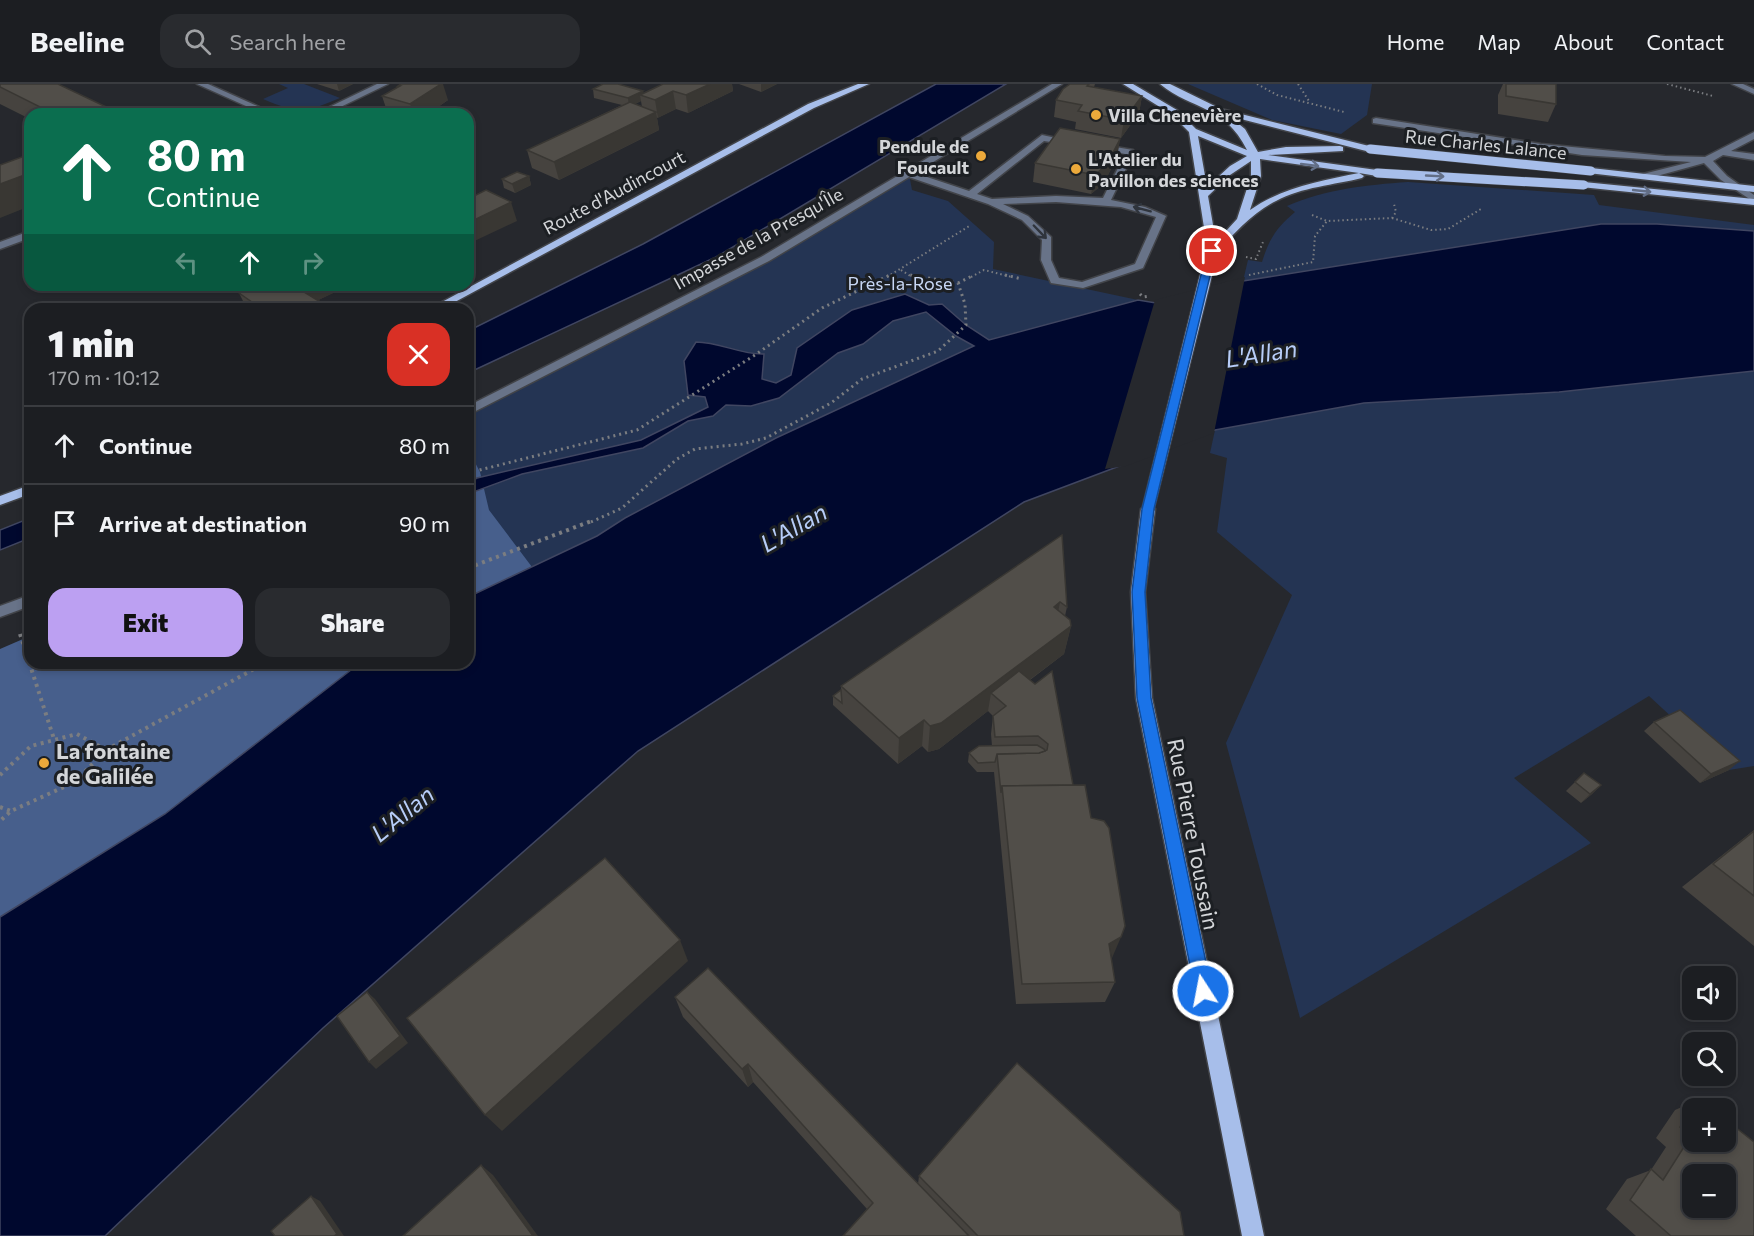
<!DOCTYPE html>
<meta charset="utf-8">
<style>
body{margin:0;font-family:Commissioner,sans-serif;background:#292b2f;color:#f1f3f6;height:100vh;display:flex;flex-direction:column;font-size:22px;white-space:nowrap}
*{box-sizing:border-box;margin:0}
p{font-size:20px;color:#a0a2a5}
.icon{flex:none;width:33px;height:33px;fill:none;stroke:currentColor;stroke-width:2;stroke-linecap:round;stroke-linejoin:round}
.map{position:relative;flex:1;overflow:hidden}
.details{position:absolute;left:24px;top:219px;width:450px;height:366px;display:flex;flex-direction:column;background:#1c1e22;border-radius:18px;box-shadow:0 3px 9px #0003,0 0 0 2px #3a3c40}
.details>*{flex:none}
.top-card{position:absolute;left:24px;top:24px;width:450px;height:183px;border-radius:18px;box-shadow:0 3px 9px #0003,0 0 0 2px #3a3c40;background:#0b6e4f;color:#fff;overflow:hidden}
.tools{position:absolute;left:1682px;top:882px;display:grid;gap:12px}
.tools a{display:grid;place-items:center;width:54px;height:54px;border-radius:12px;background:#1c1e22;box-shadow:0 3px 9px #0003,0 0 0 2px #3a3c40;font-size:30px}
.pin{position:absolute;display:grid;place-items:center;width:51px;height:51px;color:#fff;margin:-26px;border:3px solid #fff;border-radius:50%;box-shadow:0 2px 6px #0007}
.me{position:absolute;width:66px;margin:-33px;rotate:349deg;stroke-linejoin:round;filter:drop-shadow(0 0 4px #0008)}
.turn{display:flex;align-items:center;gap:21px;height:126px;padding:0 24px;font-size:27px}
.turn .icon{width:78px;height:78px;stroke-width:2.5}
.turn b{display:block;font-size:42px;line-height:51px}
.lanes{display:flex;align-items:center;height:57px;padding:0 24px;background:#0003;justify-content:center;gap:30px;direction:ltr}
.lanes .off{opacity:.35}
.round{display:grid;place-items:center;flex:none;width:63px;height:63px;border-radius:18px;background:#292b2f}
.head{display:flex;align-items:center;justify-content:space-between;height:102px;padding:0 24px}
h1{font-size:36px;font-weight:800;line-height:45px}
.cta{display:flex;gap:12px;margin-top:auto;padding:12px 24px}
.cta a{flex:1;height:69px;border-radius:18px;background:#bca0f2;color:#111;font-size:24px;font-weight:800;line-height:69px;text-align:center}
.cta a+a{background:#292b2f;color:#f1f3f6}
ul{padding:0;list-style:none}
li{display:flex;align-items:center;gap:18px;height:78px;padding:0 24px;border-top:2px solid #3a3c40}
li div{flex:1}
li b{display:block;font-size:22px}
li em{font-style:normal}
header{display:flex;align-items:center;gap:36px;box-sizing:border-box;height:84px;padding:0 30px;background:#1c1e22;border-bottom:2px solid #3a3c40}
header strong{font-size:28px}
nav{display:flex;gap:33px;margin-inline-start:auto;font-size:21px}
.search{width:420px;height:54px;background:#292b2f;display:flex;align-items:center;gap:15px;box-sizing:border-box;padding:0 21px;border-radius:18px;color:#a0a2a5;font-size:22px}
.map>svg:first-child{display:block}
</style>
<header>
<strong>Beeline</strong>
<div class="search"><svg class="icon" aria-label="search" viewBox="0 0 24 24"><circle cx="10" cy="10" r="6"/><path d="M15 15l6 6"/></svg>Search here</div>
<nav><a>Home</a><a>Map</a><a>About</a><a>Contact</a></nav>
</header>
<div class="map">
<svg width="1754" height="1152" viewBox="0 0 1754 1152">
<rect width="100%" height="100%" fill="#26282d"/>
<g fill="#243453">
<path d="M279 0H304L340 14C303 29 301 31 263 15L288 4Z"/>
<polygon points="1188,0 1372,0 1367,31 1341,50 1272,36"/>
<polygon points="909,90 912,106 948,117 994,158 993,185 1138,216 974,262 776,354 625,434 597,452 468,513 468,327 645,238"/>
<path d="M1408 98 1594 111 1599 121 1754 141V147L1657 140H1601L1243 197 1248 176 1262 178C1269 155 1277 143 1295 128L1287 122C1326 105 1366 101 1408 98Z"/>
<polygon points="1754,287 1754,682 1729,686 1649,612 1514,694 1591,759 1300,934 1226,659 1292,511 1217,448 1227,374 1210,369 1215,346 1364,319 1559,308"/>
</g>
<g fill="#475f8c">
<polygon points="468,365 480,388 489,426 532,483 468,513"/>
<polygon points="30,552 30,579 360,579 165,730 0,833 0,565"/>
</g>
<g fill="#00082e" stroke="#404661" stroke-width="1.5">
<polygon points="936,0 1006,0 716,173 468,289 468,247 643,160"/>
<path d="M1601 140H1657L1754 147V287L1559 308 1364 319 1215 346 1024 418 638 667 323 944 105 1152H0V833L165 730 360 579H468V513L597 452 625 434 776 354 974 262 956 252 926 228 893 237 863 260 838 269 779 314 751 322 726 321 713 332 688 337 643 364 522 390 468 410V399L477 394 641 356 708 323 705 313 688 311 684 277 696 258C720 258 741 271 764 270L762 295 776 299 791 291 797 264 852 226 905 210 929 221 942 220 966 241 989 256 1138 216 1156 219 1243 197Z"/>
<polygon points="30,434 30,454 0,466 0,446"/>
</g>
<polygon fill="#26282d" points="1245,193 1214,349 1126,382 1105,385 1155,216"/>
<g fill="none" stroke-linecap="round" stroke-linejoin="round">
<g stroke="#424449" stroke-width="3">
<g id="minor">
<polygon points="197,0 208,0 275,30 264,30"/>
<polygon points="377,0 388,0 326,30 315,30"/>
<path d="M1052 0H1062L915 89 969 107 1042 51 1075 58 1071 61 1044 57 977 110 992 115 1056 112 1103 114 1125 70 1094 63 1098 60 1133 66 1134 68 1111 116 1145 123 1166 132 1143 184 1083 204 1051 199 1041 176 1042 156 1022 136 988 120 909 93 769 177 468 331V322L761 173ZM1056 118 1121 123 1156 133 1135 180 1082 198 1059 194 1051 176V153L1028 132 1003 120Z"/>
<polygon points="1732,0 1743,0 1754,5 1754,10"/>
<polygon points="1376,34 1541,60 1665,72 1705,73 1754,48 1754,55 1731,67 1754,70 1754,76 1723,71 1713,77 1727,92 1754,111 1754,118 1721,96 1704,79 1646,95 1641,92 1643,90 1691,78 1582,71 1373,39 1373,35"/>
<polygon points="30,147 30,154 0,165 0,158"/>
<polygon points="30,511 30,522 0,533 0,522"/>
</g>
</g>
<g stroke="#424449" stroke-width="3">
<g id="major">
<polygon points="858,0 869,0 814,24 442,225 429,225 808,20"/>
<path d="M1123 0H1133L1177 26 1196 45 1247 66C1224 20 1193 27 1160 0H1170L1221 25 1373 63V67L1370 68 1229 32 1245 45 1258 68 1286 63 1340 62 1343 63V67L1268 71 1377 86 1382 89 1377 92 1359 89 1364 92 1362 94C1334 101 1302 103 1276 117 1252 129 1234 150 1216 169H1208L1189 48 1171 30ZM1198 52 1247 72 1230 82 1207 103ZM1260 75 1359 89C1320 97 1283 103 1250 126L1261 92ZM1251 77V92L1237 135 1216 158 1208 112 1230 91Z"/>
<polygon points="1591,84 1754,102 1754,108 1588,89 1588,85"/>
<polygon points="1584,98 1754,115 1754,121 1581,103 1581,99"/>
<polygon points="30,401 30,410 0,421 0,412"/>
<polygon points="1148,420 1155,425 1145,508 1152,614 1264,1152 1242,1152 1136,614 1131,508 1141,425"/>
</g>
</g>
<g stroke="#7b7d81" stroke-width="2" stroke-dasharray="1.5 3" stroke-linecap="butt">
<polyline points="1257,0 1277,11 1344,28"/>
<polyline points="1298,0 1309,17"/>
<polyline points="1667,0 1713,12"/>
<polyline points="1312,131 1327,137 1392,134 1396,128 1394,120"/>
<polyline points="1392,134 1431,146 1448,145 1481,125"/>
<polyline points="1246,173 1256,175 1263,158"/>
<polyline points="901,186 912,193"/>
<polyline points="1249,191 1313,178 1315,152 1327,137"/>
<polyline points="887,193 971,141"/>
<polyline points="971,193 984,186 1012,193"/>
</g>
<g stroke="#7b7d81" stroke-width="3" stroke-dasharray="2 4" stroke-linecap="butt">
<polyline points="1005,191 1022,195"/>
<polyline points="958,199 974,191"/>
<polyline points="1140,210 1143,213 1150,212"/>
<polyline points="468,389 637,346 755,271 822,224 890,191"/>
<polyline points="591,438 622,424 677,375 695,365 742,360 766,354 831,319 862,295 938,267 966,241 965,220 958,199 910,191"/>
</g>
<g stroke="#7b7d81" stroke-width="4" stroke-dasharray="3 4.5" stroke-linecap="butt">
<polyline points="468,484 594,436"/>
<polyline points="20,550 54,655"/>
<polyline points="106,666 265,579"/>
<polyline points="0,691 31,662 77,650 106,666 75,698 11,727 0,737"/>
<polyline points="0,723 11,727"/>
</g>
<use href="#minor" fill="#687388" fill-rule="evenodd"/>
<use href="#major" fill="#a7beea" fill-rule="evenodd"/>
<g stroke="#424449" stroke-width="10" stroke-linecap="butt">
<g id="major-bridge-far1">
<polyline points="1370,65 1591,87"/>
<polyline points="1377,89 1584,101"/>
<polyline points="1206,193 1212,167"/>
</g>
</g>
<g stroke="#424449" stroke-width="14" stroke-linecap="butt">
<polyline id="major-bridge" points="1148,425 1206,191"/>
</g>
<use href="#major-bridge-far1" stroke="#a7beea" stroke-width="9"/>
<use href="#major-bridge" stroke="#a7beea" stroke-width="12"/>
</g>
<g fill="#46433f" fill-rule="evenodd">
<polygon points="0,0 121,30 30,30 30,35 0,20"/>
<polygon points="317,0 353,0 339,7"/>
<path d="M663 0H732L733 7 688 29 676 25 657 34 659 46 559 96 532 84 527 66 622 21 594 14 593 5 643 9ZM641 17 642 23 635 20Z"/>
<polygon points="739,0 777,0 761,8"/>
<polygon points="1070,0 1095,0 1094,3 1142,12 1139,29 1121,54 1075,45 1076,38 1054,33 1056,16"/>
<polygon points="1503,0 1554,0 1556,20 1548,38 1498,30 1498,11"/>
<polygon points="398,2 448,16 428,30 388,30 382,12 399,3"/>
<polygon points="1120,55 1117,73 1104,99 1091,110 1033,98 1035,79"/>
<polygon points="529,92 531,101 515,109 504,104 502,95"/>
<polygon points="257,201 350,201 318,216 328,225 247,225 239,209"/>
<polygon points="1062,451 1067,523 1065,532 1071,542 1064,570 1030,596 1073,701 1111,875 1115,898 1105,918 1016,920 994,688 977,688 968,678 969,669 992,662 991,650 993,632 988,627 939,665 928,668 922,662 898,680 833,621 833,612 841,606 841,602"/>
<polygon points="1654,638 1729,686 1700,699 1644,647"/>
<polygon points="1584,689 1601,701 1592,710 1581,719 1566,707"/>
<polygon points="1754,746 1754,862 1682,803"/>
<polygon points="675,913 918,1100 919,1092 1184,1152 843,1152 867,1125 753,998 748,1003 683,933"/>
<polygon points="1700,1015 1712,1024 1692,1024 1692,1058 1754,1152 1636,1152 1606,1125 1627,1095 1651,1086 1666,1063 1656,1054 1675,1026"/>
</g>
<g fill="#393733">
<polygon points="337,0 353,0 339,7"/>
<polygon points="441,0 443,0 448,16 428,30 414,30 410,20"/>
<polygon points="710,0 732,0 733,7 688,29 686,11"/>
<polygon points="761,0 777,0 761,8"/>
<polygon points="643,7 644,12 640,11 641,17 629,23 628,14"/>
<polygon points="673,7 676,25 658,34 655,16"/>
<polygon points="1142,12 1139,29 1121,54 1124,36"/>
<polygon points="656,28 659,46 559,96 554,78"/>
<polygon points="1120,55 1117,73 1104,99 1091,110 1095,91"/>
<polygon points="30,89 30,122 0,134 0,100"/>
<polygon points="529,92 531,101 515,109 512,100"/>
<polygon points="511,118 517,137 468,160 468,139"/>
<polygon points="300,201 350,201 306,222 296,203"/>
<polygon points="1060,518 1055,545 1054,523"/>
<polygon points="1071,542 1064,570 1001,617 991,609 988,627 939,665 928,668 930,642"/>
<polygon points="924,636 922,662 898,680 899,654"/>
<polygon points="1740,677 1729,686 1700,699 1711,690"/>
<polygon points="1601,701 1592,710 1581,719 1590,710"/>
<polygon points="1121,853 1112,874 1109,860"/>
<polygon points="680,856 688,877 502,1047 485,1031"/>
<polygon points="367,908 375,915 408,959 376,985 369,978"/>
<polygon points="748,980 753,998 748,1003 742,985"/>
<polygon points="481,1081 493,1091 538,1152 533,1152"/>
<polygon points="311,1112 320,1117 344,1152 334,1152"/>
</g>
<g fill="#514e49" stroke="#393733" stroke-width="1.5" fill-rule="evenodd">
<polygon points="0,0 58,0 121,30 54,30 0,3"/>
<polygon points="401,0 441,0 410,20 382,12 400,2 398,2"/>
<polygon points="603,0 618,0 643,7 628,14 593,5"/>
<polygon points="663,0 710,0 686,11 673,7 655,16 640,11"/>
<polygon points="1070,0 1089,0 1087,2 1142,12 1124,36 1078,27 1082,21 1056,16 1063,5"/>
<polygon points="1506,0 1556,0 1556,20 1506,12"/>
<polygon points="630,18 656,28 554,78 527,66"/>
<polygon points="1060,44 1120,55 1107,80 1095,91 1035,79"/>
<polygon points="30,70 30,89 0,100 0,81"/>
<polygon points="517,88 529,92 512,100 502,95"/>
<polygon points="486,106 511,118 468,139 468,115"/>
<polygon points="257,201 300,201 296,203 327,222 320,225 262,225 239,209"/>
<polygon points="1062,451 1067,523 1060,518 1054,523 1070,536 1071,542 941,639 930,642 924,636 899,654 841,602"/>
<polygon points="1019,587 1035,600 1052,587 1073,701 1002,702 1001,709 997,670 1039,669 1047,666 1048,660 1038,652 995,653 993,632 1006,622 991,609"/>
<polygon points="841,606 842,619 833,612"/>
<polygon points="1680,626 1740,677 1711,690 1654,638"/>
<polygon points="1037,661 1044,665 1045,667 1039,669 997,670 995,678 978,679 969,669 979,662"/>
<polygon points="1584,689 1601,701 1590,710 1575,698"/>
<polygon points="1085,701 1091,734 1104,737 1109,744 1125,842 1121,853 1109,860 1115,898 1022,900 1002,702"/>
<polygon points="1754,747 1754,812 1713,780"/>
<polygon points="605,774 680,856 485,1031 407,934"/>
<polygon points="708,884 969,1152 843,1152 873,1119 748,980 742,985 675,913"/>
<polygon points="367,908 400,952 369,978 337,932"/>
<polygon points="1017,979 1180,1128 1184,1152 978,1152 919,1092"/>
<polygon points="1700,1015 1712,1024 1693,1024"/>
<path d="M1692 1026V1058H1725V1035L1754 1058V1152H1671L1630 1116 1651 1085 1663 1096 1691 1052 1680 1043ZM1692 1090H1725V1124H1692Z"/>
<polygon points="481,1081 533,1152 403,1152"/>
<polygon points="311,1112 337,1150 334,1152 275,1152 271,1147"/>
</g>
<defs><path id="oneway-shaft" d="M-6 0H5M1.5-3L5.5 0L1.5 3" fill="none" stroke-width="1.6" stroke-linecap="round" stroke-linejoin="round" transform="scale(1.5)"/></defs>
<g stroke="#626e86">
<use href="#oneway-shaft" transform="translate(1310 81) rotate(7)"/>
<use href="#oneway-shaft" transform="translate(1435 92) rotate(3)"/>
<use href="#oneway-shaft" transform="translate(1642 107) rotate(6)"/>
</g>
<g stroke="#2f343c">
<use href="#oneway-shaft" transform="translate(1142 125) rotate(-165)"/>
<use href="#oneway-shaft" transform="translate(1040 148) rotate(46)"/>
</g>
<polygon fill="#1a73e8" stroke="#114b97" stroke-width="1.5" points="1212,164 1216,167 1154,425 1145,508 1151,614 1212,907 1209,913 1203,915 1197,913 1195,907 1137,614 1132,508 1142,425 1207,167"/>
<g fill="#eca93b" stroke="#1c1f23" stroke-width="2">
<circle cx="1096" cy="31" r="6"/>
<circle cx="981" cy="72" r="6"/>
<circle cx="1076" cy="85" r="6"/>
<circle cx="44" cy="679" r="6"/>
</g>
<g text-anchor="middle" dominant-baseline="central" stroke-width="6" stroke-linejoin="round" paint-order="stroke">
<g font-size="18" font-weight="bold" fill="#d4d6d9" stroke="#1c1f23" text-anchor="start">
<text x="1108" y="31">Villa Chenevière</text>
<text x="969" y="62" text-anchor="end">Pendule de<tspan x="969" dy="21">Foucault</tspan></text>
<text x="1088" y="75">L'Atelier du<tspan x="1088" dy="21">Pavillon des sciences</tspan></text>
</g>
<g font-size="18" fill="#d4d6d9" stroke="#1c1f23">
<text transform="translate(1486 60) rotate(6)">Rue Charles Lalance</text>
<text transform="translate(614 108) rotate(-28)">Route d'Audincourt</text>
<text transform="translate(758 154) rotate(-29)">Impasse de la Presqu'Île</text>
</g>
<g font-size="18" fill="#c8d7f4" stroke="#1c1f23">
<text x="900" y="199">Près-la-Rose</text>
</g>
<g font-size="22" font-weight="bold" fill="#d4d6d9" stroke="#1c1f23" text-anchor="start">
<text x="56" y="666">La fontaine<tspan x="56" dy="25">de Galilée</tspan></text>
</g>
<g font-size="22" fill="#d4d6d9" stroke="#1c1f23">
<text transform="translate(1194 750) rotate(79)">Rue Pierre Toussain</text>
</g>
<g font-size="24" font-style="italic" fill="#b7cdf8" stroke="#1c1f23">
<text transform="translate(1261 269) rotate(-9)">L'Allan</text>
<text transform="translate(793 443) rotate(-30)">L'Allan</text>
<text transform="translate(402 729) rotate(-39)">L'Allan</text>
</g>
</g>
</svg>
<div class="tools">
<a><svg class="icon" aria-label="sound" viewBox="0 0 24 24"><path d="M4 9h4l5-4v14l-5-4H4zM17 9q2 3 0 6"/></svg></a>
<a><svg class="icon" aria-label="search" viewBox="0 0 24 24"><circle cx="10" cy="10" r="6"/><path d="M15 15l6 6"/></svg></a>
<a>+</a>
<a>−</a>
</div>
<div class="pin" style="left:1212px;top:167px;background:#d93025"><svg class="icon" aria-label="arrive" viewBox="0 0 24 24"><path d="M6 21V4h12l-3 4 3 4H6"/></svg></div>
<svg class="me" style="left:1203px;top:907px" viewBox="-20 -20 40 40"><circle r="17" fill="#1a73e8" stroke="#fff" stroke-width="3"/><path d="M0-11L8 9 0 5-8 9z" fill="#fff"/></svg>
<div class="top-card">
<div class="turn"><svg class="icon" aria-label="ahead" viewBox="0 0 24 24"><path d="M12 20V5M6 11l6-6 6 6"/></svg><div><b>80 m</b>Continue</div></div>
<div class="lanes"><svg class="icon off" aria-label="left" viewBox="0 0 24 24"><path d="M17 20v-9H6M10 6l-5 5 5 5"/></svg><svg class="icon" aria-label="ahead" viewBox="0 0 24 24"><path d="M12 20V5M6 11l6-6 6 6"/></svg><svg class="icon off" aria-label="right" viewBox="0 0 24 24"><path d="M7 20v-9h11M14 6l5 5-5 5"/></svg></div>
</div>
<section class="details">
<div class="head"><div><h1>1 min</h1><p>170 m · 10:12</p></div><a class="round" style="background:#d93025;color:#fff"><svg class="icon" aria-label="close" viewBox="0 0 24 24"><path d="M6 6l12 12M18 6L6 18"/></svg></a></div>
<ul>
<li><svg class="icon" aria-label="ahead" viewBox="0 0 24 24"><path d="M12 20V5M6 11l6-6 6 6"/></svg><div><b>Continue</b></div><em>80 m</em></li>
<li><svg class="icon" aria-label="arrive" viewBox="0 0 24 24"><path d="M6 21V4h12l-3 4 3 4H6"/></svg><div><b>Arrive at destination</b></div><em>90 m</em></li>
</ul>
<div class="cta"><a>Exit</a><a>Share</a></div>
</section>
</div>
